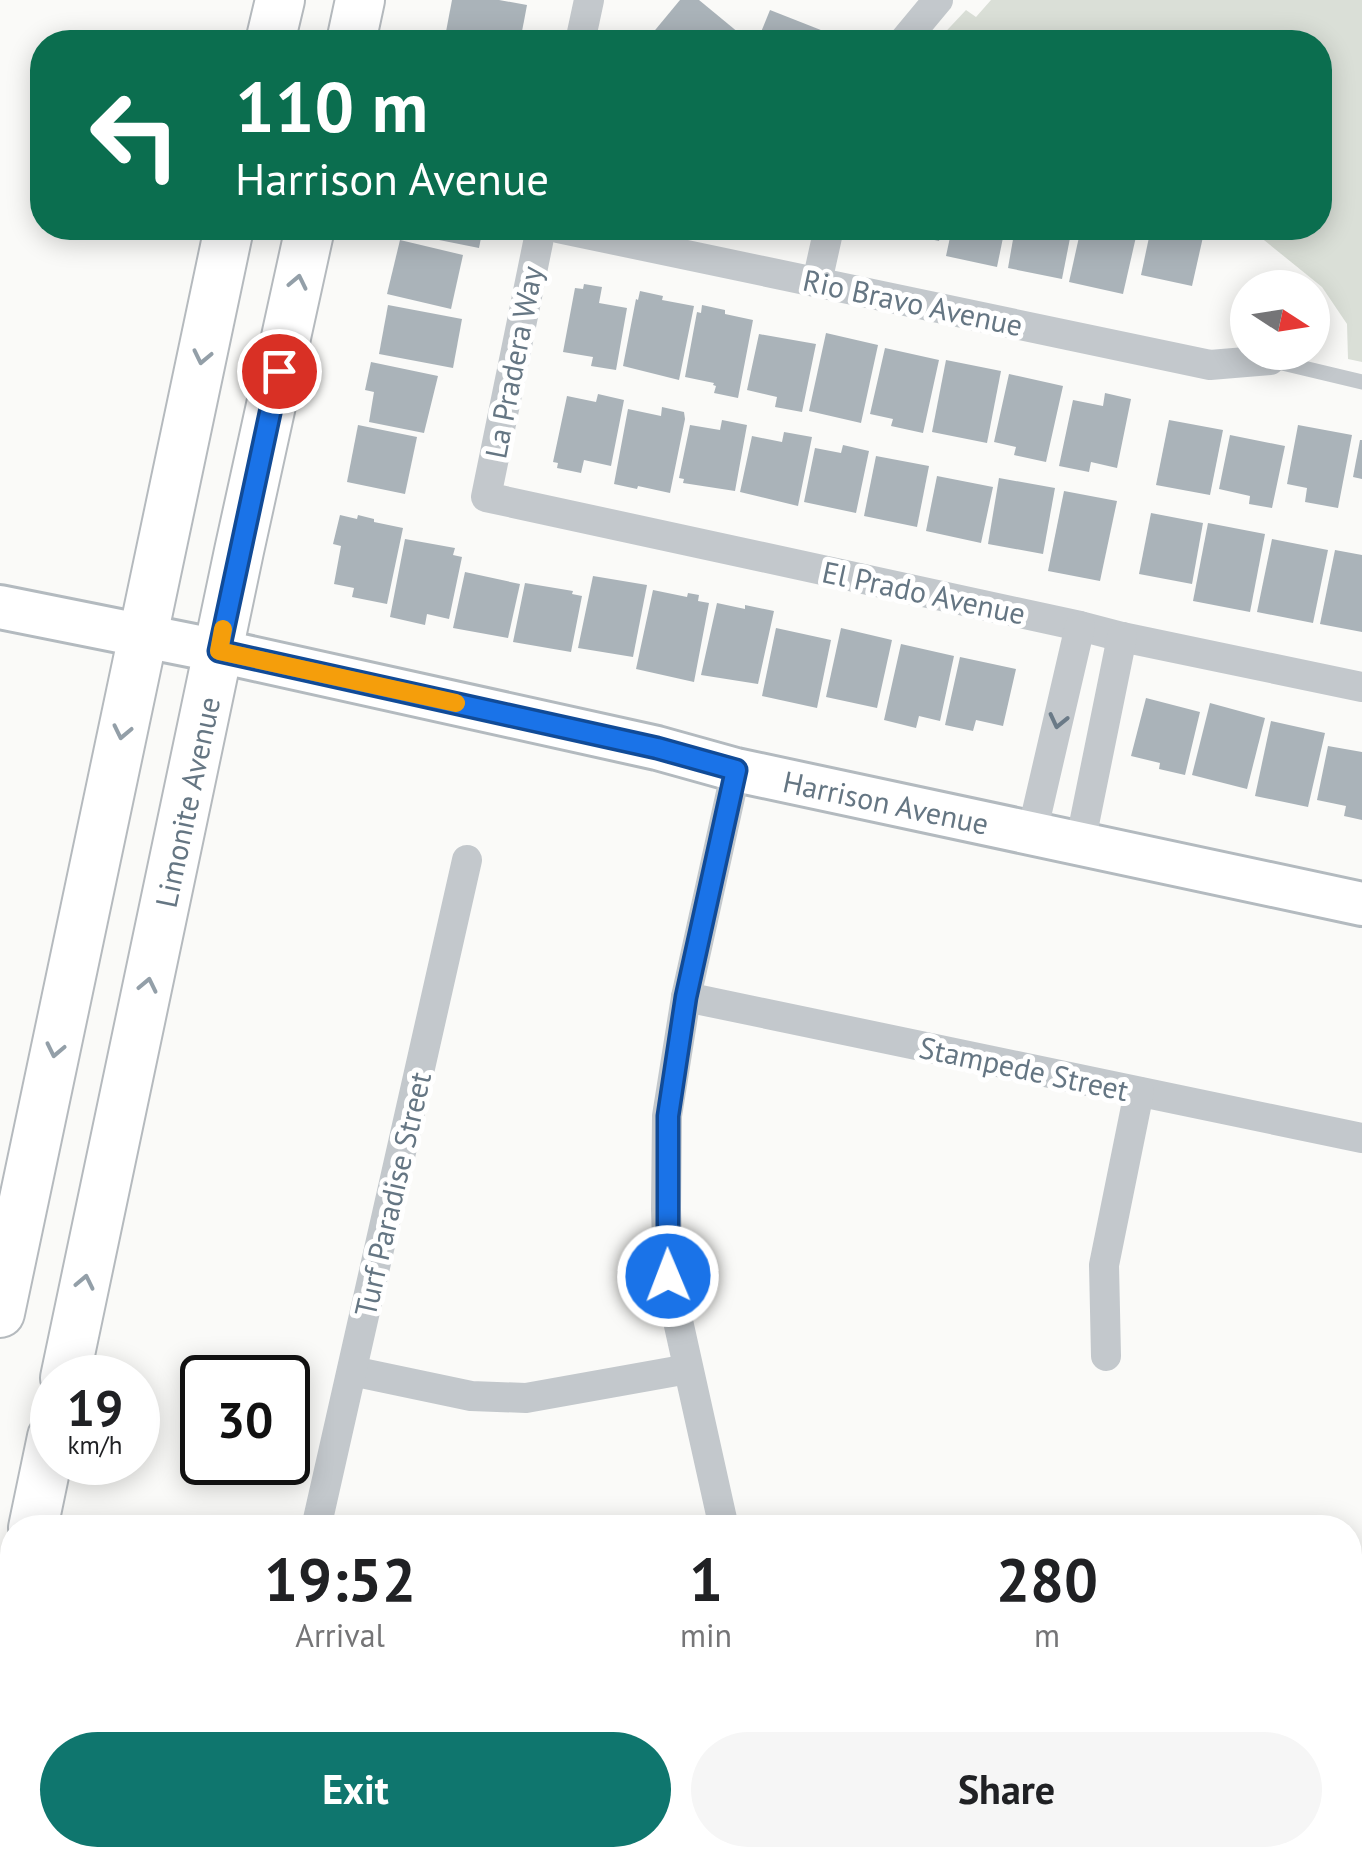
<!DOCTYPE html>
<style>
body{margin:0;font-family:"PT Sans",sans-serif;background:#f6f6f6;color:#202124;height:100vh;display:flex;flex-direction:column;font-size:38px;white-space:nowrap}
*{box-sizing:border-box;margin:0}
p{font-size:32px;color:#757577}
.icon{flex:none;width:55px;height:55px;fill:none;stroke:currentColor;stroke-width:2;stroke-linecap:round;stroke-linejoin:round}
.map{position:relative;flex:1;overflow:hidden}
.details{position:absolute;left:0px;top:1515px;width:1362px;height:352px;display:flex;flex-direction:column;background:#fff;border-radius:40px 40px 0 0;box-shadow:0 5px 25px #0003}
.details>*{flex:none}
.hud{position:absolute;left:30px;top:30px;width:1302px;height:210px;border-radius:40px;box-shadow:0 5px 25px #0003;background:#0b6e4f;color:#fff;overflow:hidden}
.needle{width:65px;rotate:102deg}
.buttons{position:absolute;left:1230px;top:270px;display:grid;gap:20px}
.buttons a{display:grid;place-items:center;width:100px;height:100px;border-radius:50%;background:#fff;box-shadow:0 5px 25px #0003;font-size:50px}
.speed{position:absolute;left:30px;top:1355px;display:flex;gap:20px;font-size:50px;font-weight:700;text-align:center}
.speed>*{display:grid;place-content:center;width:130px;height:130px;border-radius:50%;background:#fff;box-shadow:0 5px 25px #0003;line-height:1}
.speed small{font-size:25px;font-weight:400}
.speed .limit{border:5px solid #111;border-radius:15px;background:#fff;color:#111}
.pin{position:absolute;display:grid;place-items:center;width:85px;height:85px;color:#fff;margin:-42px;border:5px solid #fff;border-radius:50%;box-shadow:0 2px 10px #0007}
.me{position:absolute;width:110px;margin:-55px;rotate:359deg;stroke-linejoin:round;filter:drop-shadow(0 0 8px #0008)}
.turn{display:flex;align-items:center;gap:35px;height:210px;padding:0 40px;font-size:45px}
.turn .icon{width:130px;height:130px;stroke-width:2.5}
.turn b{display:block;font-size:70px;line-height:85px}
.eta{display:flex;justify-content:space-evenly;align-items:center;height:170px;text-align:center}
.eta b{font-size:60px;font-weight:700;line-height:70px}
.action{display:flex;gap:20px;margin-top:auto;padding:20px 40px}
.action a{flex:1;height:115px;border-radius:60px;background:#0f766e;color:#fff;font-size:40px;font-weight:700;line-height:115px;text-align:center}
.action a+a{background:#f6f6f6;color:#202124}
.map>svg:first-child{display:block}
</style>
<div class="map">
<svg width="1362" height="1866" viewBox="0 0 1362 1866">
<rect width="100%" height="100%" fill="#fafaf8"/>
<polygon fill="#dadfd7" points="991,0 1362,0 1362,362 1348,359 1347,324 1322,287 1249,228 1320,228 1320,42 936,42 966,10 976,17"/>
<g fill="#aab3b9">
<polygon points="452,0 499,0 527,5 520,42 444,42"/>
<polygon points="680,0 699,0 739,33 731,42 660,42 651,35"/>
<polygon points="770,10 831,34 828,42 757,42"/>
<polygon points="405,228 483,228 479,248 404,233"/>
<polygon points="881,228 942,228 939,241 881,229"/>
<polygon points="952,228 1005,228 997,267 946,256"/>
<polygon points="1015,228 1072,228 1062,279 1008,268"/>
<polygon points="1081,228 1138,228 1123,294 1069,282"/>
<polygon points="1151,228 1205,228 1192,286 1141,275"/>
<polygon points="400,240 463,255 451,309 387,294"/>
<polygon points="584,284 602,287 599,303 627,308 616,370 591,366 593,357 563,352 575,288 583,289"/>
<polygon points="640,291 663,296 662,300 694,306 679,380 623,366 636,299 638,300"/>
<polygon points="388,305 462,319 453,368 379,354"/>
<polygon points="702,305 725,310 725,314 753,320 738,398 714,393 716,386 713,385 714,383 685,377 697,312 701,313"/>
<polygon points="826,333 878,345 861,423 809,411"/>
<polygon points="759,334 816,344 802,412 775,407 777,397 747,390"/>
<polygon points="885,348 939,360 923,433 891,426 893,419 870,414"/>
<polygon points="946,360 1001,371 987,443 932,432"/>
<polygon points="371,362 438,376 424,433 369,422 374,392 365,390"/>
<polygon points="1009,374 1063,386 1046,462 1014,455 1016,447 994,442"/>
<polygon points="1105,393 1131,399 1117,468 1091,462 1089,472 1059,466 1073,400 1103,406"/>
<polygon points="598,394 624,400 611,466 584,460 581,473 557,468 558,463 553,462 567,396 596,402"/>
<polygon points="662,407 684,412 685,419 670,493 638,486 637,489 614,484 628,409 661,416"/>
<polygon points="722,420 747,425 735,491 683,483 684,479 679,478 690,425 720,430"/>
<polygon points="1169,420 1223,430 1210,495 1156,485"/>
<polygon points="358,425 417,437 405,494 347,482"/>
<polygon points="1298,425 1352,435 1338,508 1305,502 1307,488 1287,484"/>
<polygon points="784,432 812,437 798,506 740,492 752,436 782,442"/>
<polygon points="1230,435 1285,446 1272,508 1249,504 1250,496 1219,489"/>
<polygon points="1360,440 1362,440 1362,479 1353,477"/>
<polygon points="843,445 869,451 856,513 804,502 815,448 841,453"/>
<polygon points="876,456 929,466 917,527 864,516"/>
<polygon points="937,476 993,487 981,543 926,531"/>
<polygon points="999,478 1055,488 1043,554 988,544"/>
<polygon points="1064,491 1117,501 1100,581 1048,571"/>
<polygon points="1151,513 1203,523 1192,584 1139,574"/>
<polygon points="340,515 357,519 358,515 374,519 374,522 403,528 387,604 352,597 354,588 334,584 341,546 333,544"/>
<polygon points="1208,523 1265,534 1250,612 1193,601"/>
<polygon points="405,539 455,548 453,555 462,557 449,619 427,614 425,625 390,617"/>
<polygon points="1272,539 1328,550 1313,623 1257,612"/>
<polygon points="1335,550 1362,555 1362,632 1320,624"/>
<polygon points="465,572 520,584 508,638 453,628"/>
<polygon points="593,576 647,585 633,657 578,648"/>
<polygon points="525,583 573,591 572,594 582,596 571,652 513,642"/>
<polygon points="653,590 687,597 688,593 699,595 698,601 709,603 694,682 636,669"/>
<polygon points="717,603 745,609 745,605 774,611 758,684 701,675"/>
<polygon points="776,628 831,640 817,708 762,696"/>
<polygon points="841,628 892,640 877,708 826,697"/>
<polygon points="901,644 954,656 940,721 919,716 916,728 884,720"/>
<polygon points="960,657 1016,669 1003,726 976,720 973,731 945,725"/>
<polygon points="1146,698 1200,712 1185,775 1159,769 1160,763 1131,756"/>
<polygon points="1210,703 1265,718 1247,789 1192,775"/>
<polygon points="1271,721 1325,733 1308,807 1255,796"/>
<polygon points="1328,746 1362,752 1362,820 1344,816 1346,806 1317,800"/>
</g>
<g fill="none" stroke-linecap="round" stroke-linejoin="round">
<g stroke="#b3babf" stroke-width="48">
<polyline id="secondary" points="0,607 219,651 657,748 736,770 1362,904"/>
</g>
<g stroke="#b5babe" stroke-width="52">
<g id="primary">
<polyline points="270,42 280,0"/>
<polyline points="351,42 360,0"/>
<polyline points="0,1313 229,228"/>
<polyline points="65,1378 239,551 310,228"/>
<polyline points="33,1528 52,1437"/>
<polyline points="0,1684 12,1625"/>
</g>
</g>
<polyline stroke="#c3c8cc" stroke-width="15" points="1270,360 1362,382"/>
<g stroke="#c3c8cc" stroke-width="30">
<polyline points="580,42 589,0"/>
<polyline points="903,42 938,0"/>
<polyline points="541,228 486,497 1080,626 1122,637 1362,687"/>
<polyline points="558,228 1210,365 1270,360"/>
<polyline points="817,282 829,228"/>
<polyline points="1032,833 1080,626"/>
<polyline points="1080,844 1122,637"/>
<polyline points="686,997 1362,1138"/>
<polyline points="1106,1356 1104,1265 1139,1092"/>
<polyline points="352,1371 471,1396 526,1398 688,1369"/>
<polyline points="316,1528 467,860"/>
<polyline points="724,1528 668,1276 666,1209 667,1116 686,997 736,770"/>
<polyline points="1350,1703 1362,1706"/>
<polyline points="796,1855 798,1866"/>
<polyline points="228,1863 242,1866"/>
</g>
<use href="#secondary" stroke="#fff" stroke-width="42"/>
<use href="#primary" stroke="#fff" stroke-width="48"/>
</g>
<defs><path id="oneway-chevron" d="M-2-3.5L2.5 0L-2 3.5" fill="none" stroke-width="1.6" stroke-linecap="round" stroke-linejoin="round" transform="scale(2.5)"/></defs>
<g stroke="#939fa8">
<use href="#oneway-chevron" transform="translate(298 282) rotate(-78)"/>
<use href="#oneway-chevron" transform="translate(202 357) rotate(102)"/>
<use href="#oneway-chevron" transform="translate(122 732) rotate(102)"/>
<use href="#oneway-chevron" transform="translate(148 985) rotate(-78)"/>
<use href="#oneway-chevron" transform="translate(55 1050) rotate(102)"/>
<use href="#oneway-chevron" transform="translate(85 1282) rotate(-78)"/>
</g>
<use stroke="#6a7a87" href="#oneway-chevron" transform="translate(1058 721) rotate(103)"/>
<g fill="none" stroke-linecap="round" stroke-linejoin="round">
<g stroke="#114b97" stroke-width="25">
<polyline id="route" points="279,371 219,651 657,748 736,770 686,997 668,1116 668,1276"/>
</g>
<use href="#route" stroke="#1a73e8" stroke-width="18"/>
<polyline stroke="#f59e0b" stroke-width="18" points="223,629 219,651 456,703"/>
</g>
<g text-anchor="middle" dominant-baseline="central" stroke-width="10" stroke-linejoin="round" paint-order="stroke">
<g font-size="30" fill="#657683" stroke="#fff">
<text transform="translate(913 302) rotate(12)">Rio Bravo Avenue</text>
<text transform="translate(513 362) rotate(-79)">La Pradera Way</text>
<text transform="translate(924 592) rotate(12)">El Prado Avenue</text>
<text transform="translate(187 802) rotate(-78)">Limonite Avenue</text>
<text transform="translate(886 802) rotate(12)">Harrison Avenue</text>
<text transform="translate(1024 1068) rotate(12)">Stampede Street</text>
<text transform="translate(392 1194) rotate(-77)">Turf Paradise Street</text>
</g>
</g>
</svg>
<div class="buttons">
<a><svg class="needle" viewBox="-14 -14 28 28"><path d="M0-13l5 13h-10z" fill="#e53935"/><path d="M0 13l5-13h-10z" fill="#757577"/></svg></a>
</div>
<div class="speed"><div>19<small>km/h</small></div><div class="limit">30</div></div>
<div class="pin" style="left:279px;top:371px;background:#d93025"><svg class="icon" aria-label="arrive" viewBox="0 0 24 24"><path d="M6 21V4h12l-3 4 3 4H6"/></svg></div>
<svg class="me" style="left:668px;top:1276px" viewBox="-20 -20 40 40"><circle r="17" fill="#1a73e8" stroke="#fff" stroke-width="3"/><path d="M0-11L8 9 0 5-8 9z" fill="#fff"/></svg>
<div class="hud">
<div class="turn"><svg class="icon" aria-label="left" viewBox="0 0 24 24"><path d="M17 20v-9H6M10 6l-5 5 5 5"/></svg><div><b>110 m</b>Harrison Avenue</div></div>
</div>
<section class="details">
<div class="eta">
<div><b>19:52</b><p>Arrival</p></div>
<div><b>1</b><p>min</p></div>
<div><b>280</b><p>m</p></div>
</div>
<div class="action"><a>Exit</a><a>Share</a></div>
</section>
</div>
